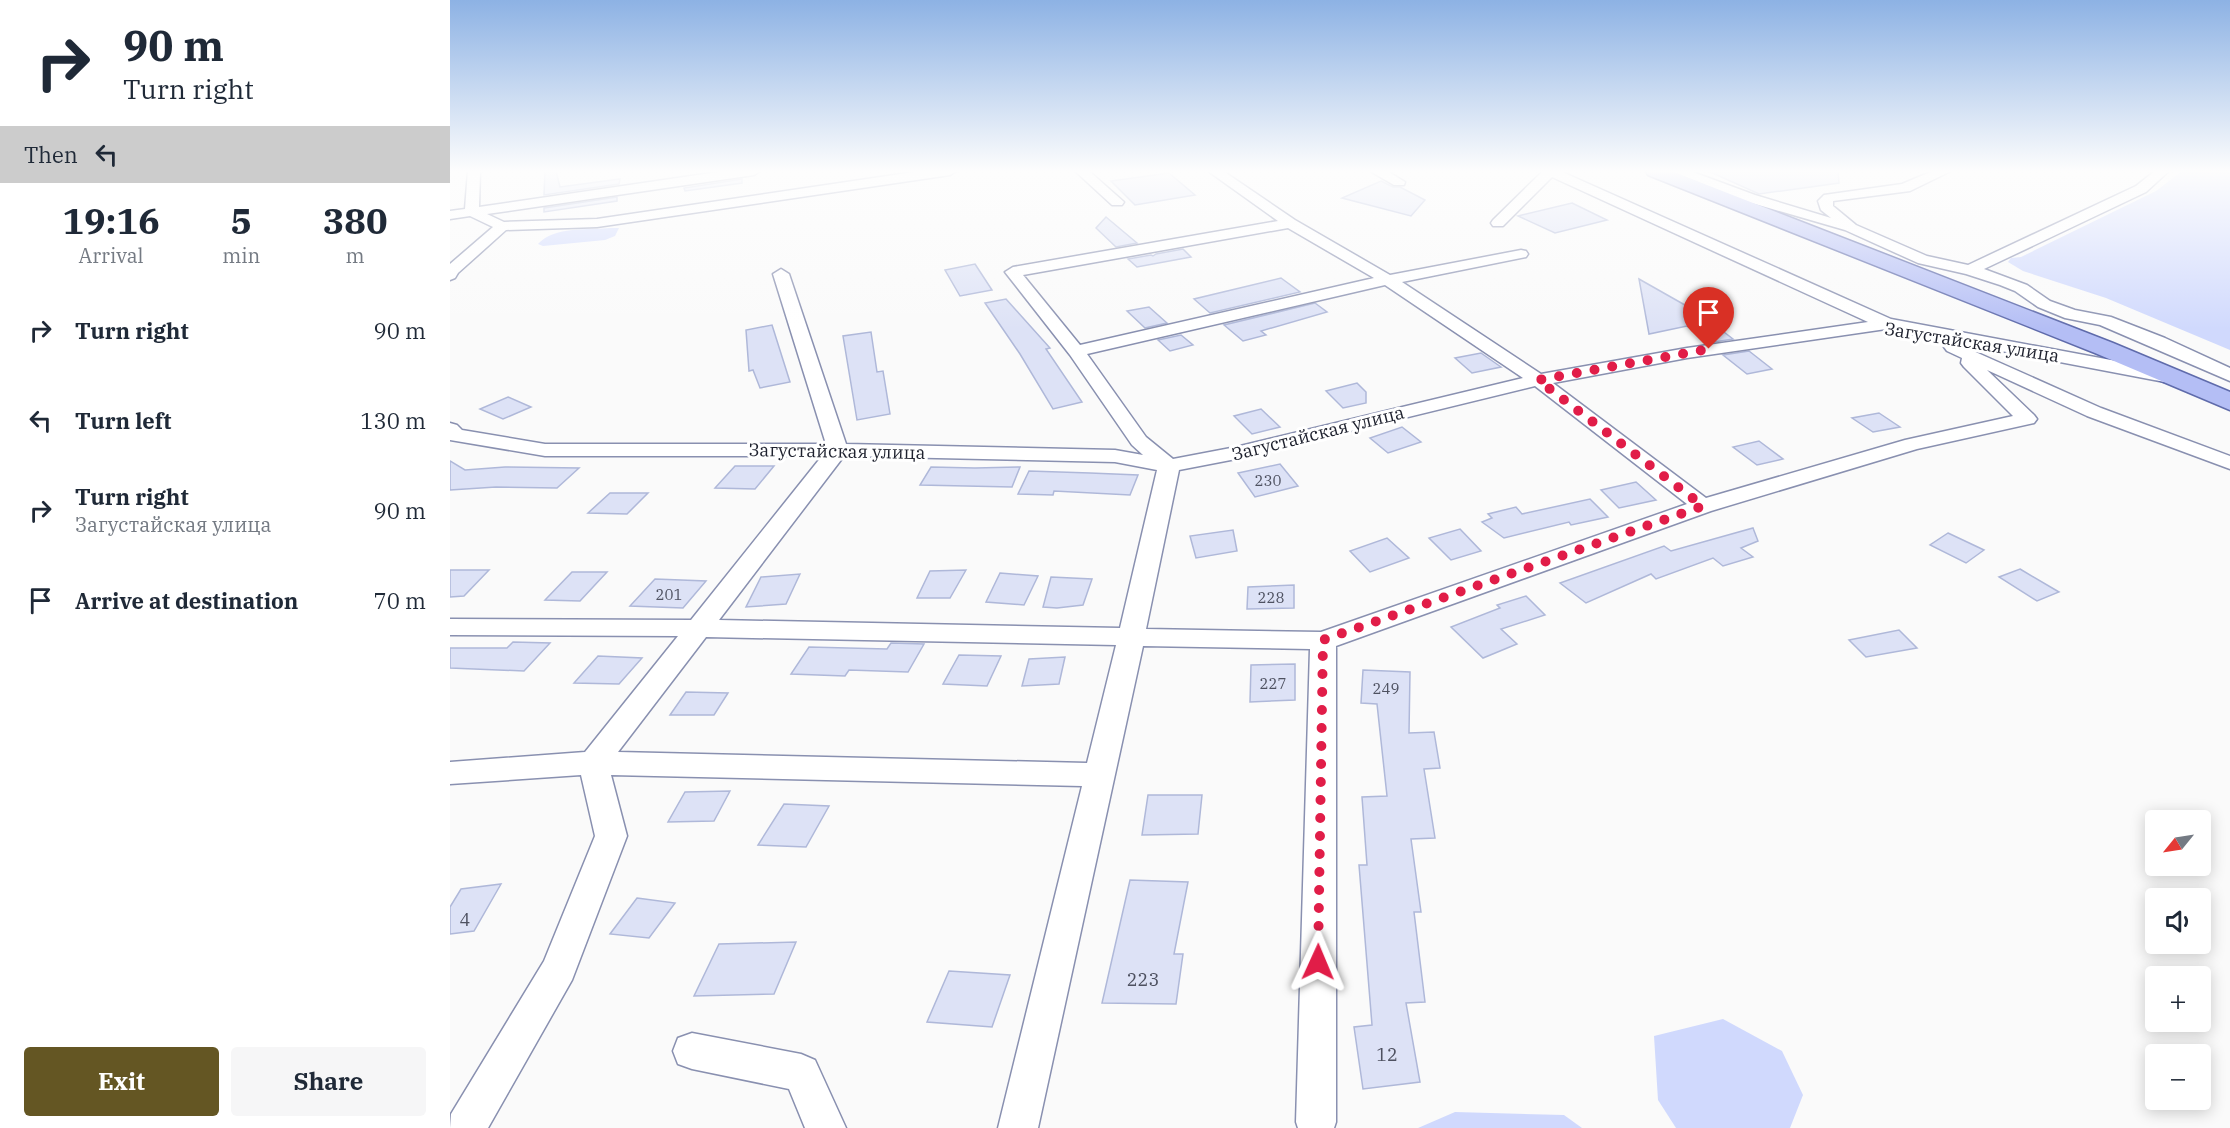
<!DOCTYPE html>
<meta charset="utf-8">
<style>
body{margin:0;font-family:"IBM Plex Serif",serif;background:#f6f6f7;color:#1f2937;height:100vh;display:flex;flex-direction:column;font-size:22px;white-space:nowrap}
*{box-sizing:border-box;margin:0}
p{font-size:20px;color:#747a83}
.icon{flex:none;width:33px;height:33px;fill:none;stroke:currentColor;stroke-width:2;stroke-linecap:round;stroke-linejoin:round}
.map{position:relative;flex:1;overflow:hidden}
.drawer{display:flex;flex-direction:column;background:#fff;width:450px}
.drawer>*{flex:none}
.top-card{background:#fff;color:#1f2937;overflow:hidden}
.needle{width:39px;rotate:240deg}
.tools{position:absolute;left:1695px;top:810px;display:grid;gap:12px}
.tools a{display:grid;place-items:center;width:66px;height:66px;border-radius:6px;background:#fff;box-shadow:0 3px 15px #0003;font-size:30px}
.pin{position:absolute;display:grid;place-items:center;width:51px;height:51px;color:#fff;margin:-62px -26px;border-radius:50% 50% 50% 0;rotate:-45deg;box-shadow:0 0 6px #0007}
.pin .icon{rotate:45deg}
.me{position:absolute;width:66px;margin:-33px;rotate:1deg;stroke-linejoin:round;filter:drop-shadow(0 0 4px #0008)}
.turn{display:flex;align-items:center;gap:21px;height:126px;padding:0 24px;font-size:27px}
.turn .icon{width:78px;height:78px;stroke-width:2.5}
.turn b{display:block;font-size:42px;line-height:51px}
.then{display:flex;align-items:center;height:57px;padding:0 24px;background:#0003;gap:12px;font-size:22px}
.eta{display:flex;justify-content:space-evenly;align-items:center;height:102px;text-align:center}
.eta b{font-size:36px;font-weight:700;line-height:42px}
.primary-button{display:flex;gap:12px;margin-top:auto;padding:12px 24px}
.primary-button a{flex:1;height:69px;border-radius:6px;background:#645623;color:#fff;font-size:24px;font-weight:700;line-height:69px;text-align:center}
.primary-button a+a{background:#f6f6f7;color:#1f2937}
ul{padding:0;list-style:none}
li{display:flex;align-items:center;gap:18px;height:90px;padding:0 24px}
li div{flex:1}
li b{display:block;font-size:22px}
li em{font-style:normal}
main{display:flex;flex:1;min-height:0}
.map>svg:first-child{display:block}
</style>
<main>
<section class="drawer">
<div class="top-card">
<div class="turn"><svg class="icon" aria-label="right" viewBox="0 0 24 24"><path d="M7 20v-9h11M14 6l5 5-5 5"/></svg><div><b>90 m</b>Turn right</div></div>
<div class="then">Then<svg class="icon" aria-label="left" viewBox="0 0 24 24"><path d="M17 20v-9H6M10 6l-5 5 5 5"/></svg></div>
</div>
<div class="eta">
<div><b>19:16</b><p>Arrival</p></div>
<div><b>5</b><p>min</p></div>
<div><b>380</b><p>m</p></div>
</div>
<ul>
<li><svg class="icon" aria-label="right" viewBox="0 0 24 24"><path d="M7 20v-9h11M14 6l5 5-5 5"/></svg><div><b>Turn right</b></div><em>90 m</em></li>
<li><svg class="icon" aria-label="left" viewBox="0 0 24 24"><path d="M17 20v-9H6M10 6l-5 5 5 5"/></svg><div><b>Turn left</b></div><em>130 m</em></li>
<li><svg class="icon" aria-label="right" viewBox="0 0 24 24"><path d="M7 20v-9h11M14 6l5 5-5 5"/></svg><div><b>Turn right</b><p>Загустайская улица</p></div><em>90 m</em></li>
<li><svg class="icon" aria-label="arrive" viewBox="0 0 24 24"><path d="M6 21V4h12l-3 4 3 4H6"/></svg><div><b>Arrive at destination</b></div><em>70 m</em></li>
</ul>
<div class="primary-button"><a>Exit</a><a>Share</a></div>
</section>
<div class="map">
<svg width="1780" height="1128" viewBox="0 0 1780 1128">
<rect width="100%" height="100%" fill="#fafafa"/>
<g fill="#d0d9fd">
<polygon points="1732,171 1780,171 1780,350 1656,298 1573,271 1558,262 1561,258 1571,257 1706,191"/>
<path d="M161 228H169L165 236 155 240 93 246 88 244C104 226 139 230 161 228Z"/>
<polygon points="1273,1019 1332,1051 1353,1095 1340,1128 1226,1128 1208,1100 1204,1036"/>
<polygon points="1005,1112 1114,1115 1132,1128 968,1128"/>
</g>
<g fill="#dde2f6" stroke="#afb8d9" stroke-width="1.5">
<polygon points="95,171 106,171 110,187 170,179 169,184 94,195"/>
<polygon points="1258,171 1388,171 1389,183 1309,194"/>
<polygon points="719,173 745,195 685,205 661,181"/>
<polygon points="292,179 292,183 235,191 234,188"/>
<polygon points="931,181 943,187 950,187 975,200 961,216 892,198"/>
<polygon points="167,197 167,201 94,212 94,208"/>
<polygon points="1122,203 1157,220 1105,233 1068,216"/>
<polygon points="656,217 687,243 666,247 646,228"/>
<polygon points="733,249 741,257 687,267 678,259 701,255 703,256 706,254"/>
<polygon points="525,264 542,290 510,296 495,270"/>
<polygon points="831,278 850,292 760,313 744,299"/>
<polygon points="1189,279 1249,313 1283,339 1258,343 1237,326 1199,334"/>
<polygon points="556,299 600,348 596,349 632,402 603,409 570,354 535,303"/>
<polygon points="865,303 877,312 811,331 816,335 793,341 774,325"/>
<polygon points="699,307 717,323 695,328 677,311"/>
<polygon points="322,325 340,382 310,388 303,370 299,371 296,330"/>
<polygon points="421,332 427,372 433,371 440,414 407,420 393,336"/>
<polygon points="731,335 743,345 720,351 708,340"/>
<polygon points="1299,351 1322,369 1297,374 1273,355"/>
<polygon points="1031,353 1051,367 1022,373 1005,358"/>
<polygon points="907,383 916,392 916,403 893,408 876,391"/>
<polygon points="58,397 81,407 53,419 30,409"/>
<polygon points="811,409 830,427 802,434 784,416"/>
<polygon points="1429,413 1450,427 1423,432 1402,418"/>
<polygon points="952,427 971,442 938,453 920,438"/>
<polygon points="1309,441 1333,459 1307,465 1283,447"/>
<polygon points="0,461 15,470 55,467 129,468 107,488 46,487 0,490"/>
<polygon points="830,464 848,486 805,497 788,473"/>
<polygon points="285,466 324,466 305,489 265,488"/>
<polygon points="481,467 525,468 570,467 562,487 470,485"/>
<polygon points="579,471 640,473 688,475 680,495 604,491 603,495 568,494"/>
<polygon points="1186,482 1206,500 1169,508 1151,490"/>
<polygon points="160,493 198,493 177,514 138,513"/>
<polygon points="1140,499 1158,517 1121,525 1119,522 1054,538 1032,522 1042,518 1038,514 1066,507 1072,514"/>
<polygon points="1303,528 1308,541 1291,548 1303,557 1273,566 1263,558 1206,579 1201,574 1136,603 1110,583 1214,546 1221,551"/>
<polygon points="1010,529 1031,551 1001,560 979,538"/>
<polygon points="783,530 787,551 746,558 740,536"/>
<polygon points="1498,533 1534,550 1516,563 1480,545"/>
<polygon points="937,538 959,558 920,572 900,551"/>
<polygon points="1570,569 1609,592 1587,601 1549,577"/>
<polygon points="0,570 39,570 14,596 0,597"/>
<polygon points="516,570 500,598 467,598 480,571"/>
<polygon points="122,572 157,572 130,601 95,600"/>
<polygon points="550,573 588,576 574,605 536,602"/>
<polygon points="350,574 336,604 296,607 311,577"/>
<polygon points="601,577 642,579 633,605 607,608 593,607"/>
<polygon points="205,579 256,581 233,608 180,606"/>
<polygon points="844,585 844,608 797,609 798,587"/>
<polygon points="1076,596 1095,615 1051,629 1067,644 1033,658 1001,627 1050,608 1047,605"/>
<polygon points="1449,630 1467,648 1416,657 1399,640"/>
<polygon points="63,642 100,643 74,671 0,668 0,648 57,648"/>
<polygon points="441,643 474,644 458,672 399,670 395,676 341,674 359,647 437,649"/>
<polygon points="509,655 551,656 537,686 493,684"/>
<polygon points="148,656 192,658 169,684 124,683"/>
<polygon points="615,657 609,684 572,686 579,659"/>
<polygon points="845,664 845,700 800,702 801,665"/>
<polygon points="913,670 960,672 959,733 984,732 990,768 974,769 985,838 961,839 971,912 964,912 975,1002 956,1003 970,1082 913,1089 904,1027 922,1025 909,865 917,865 912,797 937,796 927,704 911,703"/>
<polygon points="236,692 278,693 264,715 220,715"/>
<polygon points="280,791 264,821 218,822 235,792"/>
<polygon points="698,795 752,795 748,834 692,835"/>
<polygon points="334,804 379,806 356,847 308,845"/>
<polygon points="680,880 738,882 724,954 733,954 726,1004 652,1003"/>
<polygon points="51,884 24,931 0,934 0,907 11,889"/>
<polygon points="187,898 225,903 199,938 160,934"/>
<polygon points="346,942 324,994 244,996 269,944"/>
<polygon points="499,971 560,975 542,1027 477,1022"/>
</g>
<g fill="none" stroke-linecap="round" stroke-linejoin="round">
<g stroke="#8990b0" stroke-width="3">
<g id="street">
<polygon points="18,171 30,171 29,207 275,171 310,171 304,175 37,214 54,222 147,219 471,171 506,171 500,175 147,227 56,230 8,273 5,278 0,280 0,264 43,227 20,216 0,219 0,211 15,209"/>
<polygon points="625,171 639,171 674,202 672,205 662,205"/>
<path d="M758 171H773L845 220 940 275 1071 250 1076 251 1078 254 1076 257 952 282 1091 374 1237 348 1418 322 1102 177 1053 226H1043L1041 223 1043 220 1093 171H1110L1441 319 1720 371 1727 373 1729 377 1727 381 1720 383 1441 330 1436 329 1237 358 1103 383 1256 498 1455 440 1563 416 1514 367 1511 363 1512 358 1497 351 1494 347 1497 343 1503 342 1651 408 1780 456V469L1637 416 1537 370 1584 415 1587 419 1584 423 1467 449 1261 511 886 646V1122L884 1128H848L846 1122 860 649 693 646 588 1128H548L632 786 161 775 177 836 122 980 38 1128H0L1 1114 94 961 145 836 131 775 0 784V762L135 752 228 636 0 635V619L241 620 372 456H95L0 440V423L7 425 12 430 95 444H376L323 274 331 269 339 274 396 444 665 450 693 455 682 445 620 355 555 272 563 267 828 221ZM838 228 924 278 630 345 573 275ZM935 285 1073 378 786 447 723 459 696 437 637 354ZM1085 386 1237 504 871 632 696 629 729 470 786 459ZM394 456 665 462 707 470 670 628 269 620ZM256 637 666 645 637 763 168 752Z"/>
<polygon points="920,171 937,171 955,182 954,185 944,185"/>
<polygon points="1221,171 1240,171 1305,195 1381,218 1371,210 1368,201 1374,195 1452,184 1483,171 1501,171 1460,191 1383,201 1383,206 1406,225 1477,256 1518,265 1686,186 1705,171 1719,171 1696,192 1534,269 1577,285 1600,301 1625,310 1661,317 1715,338 1780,368 1780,381 1650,325 1615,318 1588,307 1565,291 1550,285 1516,274 1468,263 1395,230 1295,201"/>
<polygon points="242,1033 351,1054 365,1060 396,1128 355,1128 339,1089 242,1069 228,1064 223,1051 228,1038"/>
</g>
</g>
<g stroke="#5f6bab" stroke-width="3">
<polygon id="primary" points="1196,171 1221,171 1663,343 1780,392 1780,410 1645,353 1198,175"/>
</g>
<use href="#street" fill="#fff" fill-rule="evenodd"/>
<use href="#primary" fill="#b4bef5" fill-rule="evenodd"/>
</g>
<linearGradient id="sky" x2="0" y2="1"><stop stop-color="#8db2e4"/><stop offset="0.52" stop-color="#fdfdfd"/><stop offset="1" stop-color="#fdfdfd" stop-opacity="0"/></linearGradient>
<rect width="1780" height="329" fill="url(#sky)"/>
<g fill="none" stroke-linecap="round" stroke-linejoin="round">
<polyline stroke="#e11d48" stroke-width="10" stroke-dasharray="0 18" points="868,962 873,640 1253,506 1088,380 1259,349"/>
</g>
<g text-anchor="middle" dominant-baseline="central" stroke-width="6" stroke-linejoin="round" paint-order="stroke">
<g font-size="15" fill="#4e5160">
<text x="818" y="480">230</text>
<text x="219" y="594">201</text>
<text x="821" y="597">228</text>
<text x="823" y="683">227</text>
<text x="936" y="688">249</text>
</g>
<g font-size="18" fill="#1e212e" stroke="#fff">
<text transform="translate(1522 342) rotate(9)">Загустайская улица</text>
<text transform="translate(868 433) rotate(-14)">Загустайская улица</text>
<text transform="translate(387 451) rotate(1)">Загустайская улица</text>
</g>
<g font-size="18" fill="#4e5160">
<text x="15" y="919">4</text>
<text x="693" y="979">223</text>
<text x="937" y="1054">12</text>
</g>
</g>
</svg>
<div class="tools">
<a><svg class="needle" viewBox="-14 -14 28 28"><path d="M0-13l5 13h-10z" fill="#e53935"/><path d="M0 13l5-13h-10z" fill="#747a83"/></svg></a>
<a><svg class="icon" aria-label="sound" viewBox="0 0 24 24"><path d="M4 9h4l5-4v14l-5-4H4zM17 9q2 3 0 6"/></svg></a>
<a>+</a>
<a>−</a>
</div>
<div class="pin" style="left:1259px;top:349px;background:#d93025"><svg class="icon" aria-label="arrive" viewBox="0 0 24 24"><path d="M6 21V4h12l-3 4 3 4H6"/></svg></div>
<svg class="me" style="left:868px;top:962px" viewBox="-20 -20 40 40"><path d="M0-17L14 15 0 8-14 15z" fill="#e11d48" stroke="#fff" stroke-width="4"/></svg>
</div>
</main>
